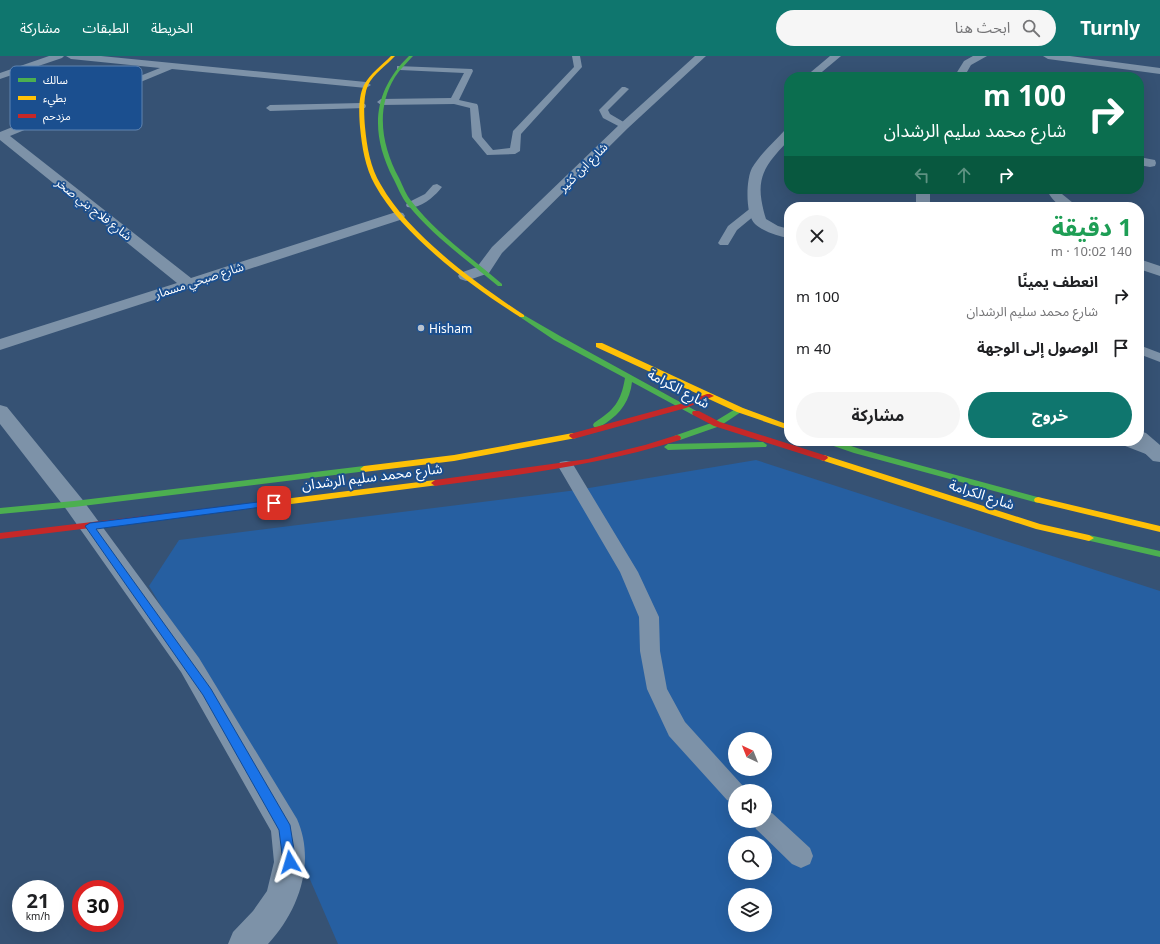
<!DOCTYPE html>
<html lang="ar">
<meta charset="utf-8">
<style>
body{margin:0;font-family:"Noto Sans","Noto Sans Arabic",sans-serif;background:#f6f6f6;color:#202124;direction:rtl;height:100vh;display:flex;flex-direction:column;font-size:15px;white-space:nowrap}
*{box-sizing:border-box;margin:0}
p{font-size:13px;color:#757577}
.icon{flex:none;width:22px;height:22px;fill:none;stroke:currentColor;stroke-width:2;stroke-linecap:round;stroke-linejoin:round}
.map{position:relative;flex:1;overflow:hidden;direction:ltr}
.sheet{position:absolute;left:784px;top:146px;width:360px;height:244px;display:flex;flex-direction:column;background:#fff;border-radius:16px;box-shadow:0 4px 16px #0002;direction:rtl}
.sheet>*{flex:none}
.top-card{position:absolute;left:784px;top:16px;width:360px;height:122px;border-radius:16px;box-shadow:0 4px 16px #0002;direction:rtl;background:#0b6e4f;color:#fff;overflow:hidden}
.needle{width:26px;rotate:317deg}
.buttons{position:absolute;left:728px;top:676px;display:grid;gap:8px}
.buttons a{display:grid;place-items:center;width:44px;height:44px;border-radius:50%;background:#fff;box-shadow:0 4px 16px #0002;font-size:20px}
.speed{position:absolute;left:12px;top:824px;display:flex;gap:8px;font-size:20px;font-weight:700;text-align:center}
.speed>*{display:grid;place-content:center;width:52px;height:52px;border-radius:50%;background:#fff;box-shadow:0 4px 16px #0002;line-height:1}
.speed small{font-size:10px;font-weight:400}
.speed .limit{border:6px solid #d22;background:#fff;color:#111}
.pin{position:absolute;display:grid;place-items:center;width:34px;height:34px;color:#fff;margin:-17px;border-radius:8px;box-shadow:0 2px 6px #0006}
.me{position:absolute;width:44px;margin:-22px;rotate:353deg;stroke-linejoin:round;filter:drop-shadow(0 0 3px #0008)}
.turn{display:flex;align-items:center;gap:14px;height:84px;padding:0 12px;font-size:18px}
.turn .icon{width:52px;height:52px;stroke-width:2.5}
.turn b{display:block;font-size:28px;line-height:34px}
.lanes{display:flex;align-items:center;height:38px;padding:0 12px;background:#0003;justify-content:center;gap:20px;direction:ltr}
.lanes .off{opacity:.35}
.round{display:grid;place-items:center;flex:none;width:42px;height:42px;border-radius:21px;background:#f6f6f6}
.overview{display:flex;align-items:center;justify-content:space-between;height:68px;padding:0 12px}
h1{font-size:24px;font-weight:700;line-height:30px;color:#1e9e55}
.action{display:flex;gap:8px;margin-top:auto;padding:8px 12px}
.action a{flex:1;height:46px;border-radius:24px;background:#0f766e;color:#fff;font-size:16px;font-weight:700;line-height:46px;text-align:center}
.action a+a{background:#f6f6f6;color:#202124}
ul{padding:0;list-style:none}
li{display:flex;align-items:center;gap:12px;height:52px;padding:0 12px}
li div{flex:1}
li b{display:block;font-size:15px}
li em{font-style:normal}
header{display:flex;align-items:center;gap:24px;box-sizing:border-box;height:56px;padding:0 20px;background:#0f766e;color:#fff}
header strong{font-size:19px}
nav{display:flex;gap:22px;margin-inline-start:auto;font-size:14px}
.search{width:280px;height:36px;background:#f6f6f6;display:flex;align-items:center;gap:10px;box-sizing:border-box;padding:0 14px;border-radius:22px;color:#757577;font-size:15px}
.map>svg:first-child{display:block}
</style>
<header>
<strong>Turnly</strong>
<div class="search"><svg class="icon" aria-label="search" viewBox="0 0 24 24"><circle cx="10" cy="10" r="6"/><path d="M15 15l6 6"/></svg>ابحث هنا</div>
<nav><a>الخريطة</a><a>الطبقات</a><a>مشاركة</a></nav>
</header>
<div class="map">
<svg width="1160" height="888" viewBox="0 0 1160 888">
<rect width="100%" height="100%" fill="#365274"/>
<path fill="#265fa1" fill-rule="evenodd" d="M756 404 1160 535V888H338L269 729 149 530 179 484 577 434ZM735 683H765V713H735ZM735 735H765V765H735ZM735 787H765V817H735ZM735 839H765V869H735Z"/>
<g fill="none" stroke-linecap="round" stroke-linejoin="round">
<g fill="#7d92a8" fill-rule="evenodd">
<polygon points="572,0 580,0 582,11 521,78 520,95 515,98 487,99 472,81 470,52 454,48 381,49 377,46 381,43 451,42 464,17 400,14 397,14 397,10 472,13 473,15 459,44 477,48 478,50 482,81 493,94 510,92 513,75 574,11"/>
<polygon points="622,31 625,31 629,33 608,54 610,58 627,68 629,70 624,73 603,62 599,54"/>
<polygon points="362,47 365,48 366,50 365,52 270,55 266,52 270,49"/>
<path d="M437 128 442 131C435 140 420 154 407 151L406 149 407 147 425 138 433 129Z"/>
<polygon points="756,150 760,151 761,153 760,155 737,174 728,189 720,189 718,187 728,170 752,151"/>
<polygon points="1139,289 1160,297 1160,306 1139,298"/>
<polygon points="1139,384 1160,392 1160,401 1151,400 1120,388 1118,385"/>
<polygon points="566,405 572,406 574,410 638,516 659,561 660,595 667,633 685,666 743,730 746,735 735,735 735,747 727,744 669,680 647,633 640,595 639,561 620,516 558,410 560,406"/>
<polygon points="765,754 772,757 810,792 813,800 810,808 801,812 792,808 756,773 752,765 765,765"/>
</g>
<g fill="#7d92a8" fill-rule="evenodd">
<polygon points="49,0 64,0 62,2 0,23 0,17"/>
<polygon points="66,0 101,0 366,26 371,29 366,32 172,13 10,80 191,222 393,157 398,156 403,157 405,160 403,163 0,294 0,283 177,227 0,84 0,76 160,12 71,3"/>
<polygon points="695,0 706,0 628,72 502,197 489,217 466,225 460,223 458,220 460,217 477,211 492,191 620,68"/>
<polygon points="830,0 841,0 816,21 805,21"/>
<polygon points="973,0 987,0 971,9 964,21 954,21 964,5"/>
<polygon points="1043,0 1070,0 1160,12 1160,18 1048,3"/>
<path d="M789 73V84C762 112 754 124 766 163L778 170 789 173V182C778 180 764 176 755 168 745 159 746 123 752 112 761 97 774 86 785 74Z"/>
<polygon points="1139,101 1155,104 1156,107 1155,110 1150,111 1139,109"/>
<polygon points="916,133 930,133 930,146 932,151 918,151 916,146"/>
<path d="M1046 133H1060L1062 138 1078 151C1060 151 1055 149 1046 133Z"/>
<polygon points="1139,203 1160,210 1160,220 1139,213"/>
<path d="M0 349 7 351 82 443 199 602 297 763C316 806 299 855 268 888H228L233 876 253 855 267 835 274 806 271 775 181 616 66 453 0 368Z"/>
<polygon points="1139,375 1146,377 1160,389 1160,406 1153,405 1132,385 1139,385"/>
</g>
<g fill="#4caf50" fill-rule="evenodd">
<path d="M409 0H413C407 7 400 13 395 21 375 53 382 91 399 122 403 130 406 139 412 146 437 178 472 202 502 228V230H498C467 204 433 180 408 149 401 141 398 131 393 122 370 77 372 36 409 0Z"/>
<path d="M522 258 560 280 700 357 696 359H693L632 326C630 344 621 357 606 367 601 370 599 372 594 371L593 369 594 367C614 354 621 346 625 322L554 284 520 261 519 260Z"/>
<polygon points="737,352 743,352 744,354 720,370 680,384 674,384 673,382 674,380 714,366"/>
<polygon points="824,385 836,385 860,393 1041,442 1042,444 1038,447 854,397 825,387"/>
<polygon points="763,386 767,389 766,391 668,394 664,391 668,388"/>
<polygon points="364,410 367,411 368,413 367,415 74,451 0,458 0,452 74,445"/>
<polygon points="1089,479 1160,495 1160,501 1086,484 1084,482"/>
</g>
<g fill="#ffc107" fill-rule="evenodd">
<path d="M391 0H395C387 9 374 17 368 29 363 41 364 58 365 71 367 91 370 111 381 129 409 179 477 228 524 259V261H520C471 230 403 180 375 129 365 111 362 91 360 71 359 58 358 41 364 29 370 18 382 9 391 0Z"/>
<polygon points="596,287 602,287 743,352 789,369 789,374 737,356 596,291"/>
<polygon points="573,377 576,378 577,380 576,382 454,405 364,416 360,413 364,410 454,399"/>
<polygon points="824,399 1040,468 1089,479 1094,482 1089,485 1036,473 821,404 820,402"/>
<polygon points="435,424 439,427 438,429 268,451 263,448 268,445"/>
<polygon points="1038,441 1160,470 1160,476 1035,446 1034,444 1035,442"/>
</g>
<g fill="#c62828" fill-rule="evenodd">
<polygon points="707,338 710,338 714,340 686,352 573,383 569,380 570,378 680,348"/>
<polygon points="693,355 699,355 720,366 827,400 828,402 824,405 821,404 714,370 693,359 692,357"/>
<path d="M677 379 680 380 681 382 680 384C600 409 518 419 435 430L431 427 435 424 588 403 645 389Z"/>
<polygon points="268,445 271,446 273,448 271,450 0,483 0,477"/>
</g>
</g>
<polygon fill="#1a73e8" stroke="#114b97" points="274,444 277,445 279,447 277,449 96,473 211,633 290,769 296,806 294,811 290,812 285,811 283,806 279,774 203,639 85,470 90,467"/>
<circle fill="#b9c2ce" stroke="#1b4f8f" stroke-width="1.5" cx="421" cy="272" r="4"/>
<g text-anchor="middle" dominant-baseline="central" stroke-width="4" stroke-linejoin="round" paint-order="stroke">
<g font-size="12" fill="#fff" stroke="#1b4f8f">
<text transform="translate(583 111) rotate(-45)">شارع ابن كثير</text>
<text transform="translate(94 153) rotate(38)">شارع فلاح بني صخر</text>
<text transform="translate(199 224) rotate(-18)">شارع صبحي مسمار</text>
</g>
<g font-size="12" fill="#fff" stroke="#1b4f8f" text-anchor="start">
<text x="429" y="272">Hisham</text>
</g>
<g font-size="14" fill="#fff" stroke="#1b4f8f">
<text transform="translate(679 332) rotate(28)">شارع الكرامة</text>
<text transform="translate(372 420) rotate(-7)">شارع محمد سليم الرشدان</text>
<text transform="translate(982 438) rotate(18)">شارع الكرامة</text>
</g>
</g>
<rect x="10" y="10" width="132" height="64" rx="6" fill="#1b4f8f" stroke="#5f84b1" stroke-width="1"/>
<rect x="18" y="22" width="18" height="4" fill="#4caf50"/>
<rect x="18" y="40" width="18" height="4" fill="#ffc107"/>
<rect x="18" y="58" width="18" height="4" fill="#c62828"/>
<g font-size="11" fill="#fff">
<text x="43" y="28">سالك</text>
<text x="43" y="46">بطيء</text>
<text x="43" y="64">مزدحم</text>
</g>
</svg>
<div class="buttons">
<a><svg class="needle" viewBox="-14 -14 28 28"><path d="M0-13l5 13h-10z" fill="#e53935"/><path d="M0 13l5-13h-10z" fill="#757577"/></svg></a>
<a><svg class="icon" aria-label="sound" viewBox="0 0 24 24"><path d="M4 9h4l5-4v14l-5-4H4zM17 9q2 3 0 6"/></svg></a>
<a><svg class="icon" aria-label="search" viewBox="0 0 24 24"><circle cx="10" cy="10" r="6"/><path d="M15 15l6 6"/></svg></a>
<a><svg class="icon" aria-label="layers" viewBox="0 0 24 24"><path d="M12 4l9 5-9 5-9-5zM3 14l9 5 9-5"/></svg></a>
</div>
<div class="speed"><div>21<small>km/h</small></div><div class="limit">30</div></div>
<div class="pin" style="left:274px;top:447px;background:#d93025"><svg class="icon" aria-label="arrive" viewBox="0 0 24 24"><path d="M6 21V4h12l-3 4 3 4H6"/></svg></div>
<svg class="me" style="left:290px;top:806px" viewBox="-20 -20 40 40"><path d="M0-17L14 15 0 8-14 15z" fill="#1a73e8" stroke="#fff" stroke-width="4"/></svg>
<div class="top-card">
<div class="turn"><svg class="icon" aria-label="right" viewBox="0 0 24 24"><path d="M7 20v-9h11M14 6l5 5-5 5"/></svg><div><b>100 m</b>شارع محمد سليم الرشدان</div></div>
<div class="lanes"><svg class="icon off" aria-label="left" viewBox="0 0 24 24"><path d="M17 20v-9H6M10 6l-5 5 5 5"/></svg><svg class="icon off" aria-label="ahead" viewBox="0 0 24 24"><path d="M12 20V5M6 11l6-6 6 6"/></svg><svg class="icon" aria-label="right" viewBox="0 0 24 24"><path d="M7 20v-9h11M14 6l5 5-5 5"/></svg></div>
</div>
<section class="sheet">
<div class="overview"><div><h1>1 دقيقة</h1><p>140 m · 10:02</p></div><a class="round"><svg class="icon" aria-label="close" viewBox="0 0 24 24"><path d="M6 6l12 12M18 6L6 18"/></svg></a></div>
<ul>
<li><svg class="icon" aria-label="right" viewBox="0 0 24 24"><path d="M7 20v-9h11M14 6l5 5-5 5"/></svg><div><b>انعطف يمينًا</b><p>شارع محمد سليم الرشدان</p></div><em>100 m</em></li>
<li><svg class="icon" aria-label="arrive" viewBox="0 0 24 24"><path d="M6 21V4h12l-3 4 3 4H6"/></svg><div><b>الوصول إلى الوجهة</b></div><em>40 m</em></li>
</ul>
<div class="action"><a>خروج</a><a>مشاركة</a></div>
</section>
</div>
